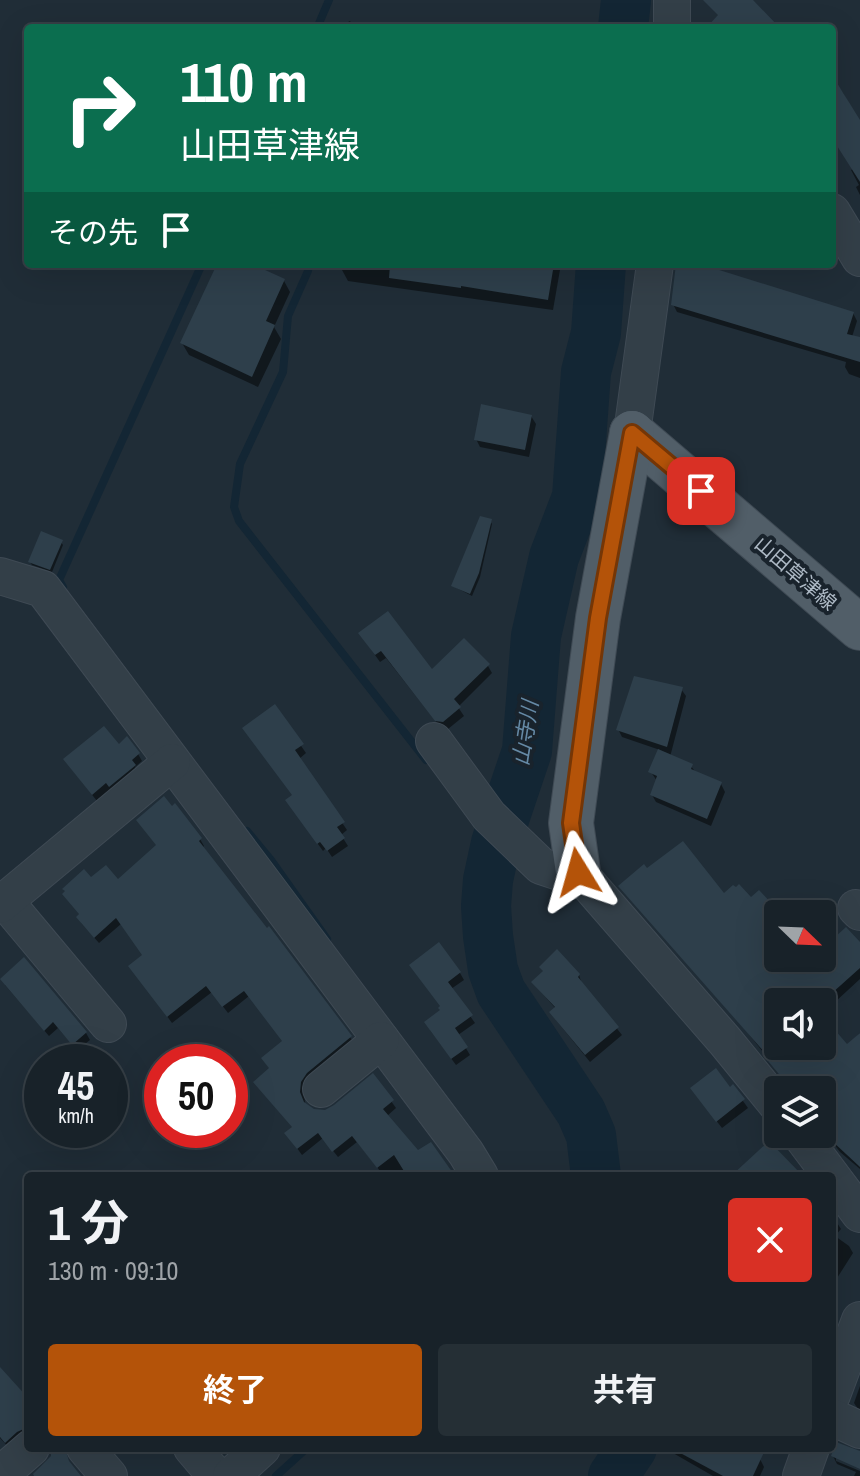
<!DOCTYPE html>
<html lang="ja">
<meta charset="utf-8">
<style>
body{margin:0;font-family:"Archivo Narrow","Noto Sans JP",sans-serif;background:#252f35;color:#f1f3f6;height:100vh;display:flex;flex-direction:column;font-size:30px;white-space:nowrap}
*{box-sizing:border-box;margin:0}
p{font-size:26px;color:#9fa4a8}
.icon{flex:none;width:44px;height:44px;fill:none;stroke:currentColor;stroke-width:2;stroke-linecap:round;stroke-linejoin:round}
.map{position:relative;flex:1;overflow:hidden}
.side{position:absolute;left:24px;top:1172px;width:812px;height:280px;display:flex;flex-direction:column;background:#182229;border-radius:8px;box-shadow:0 8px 32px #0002,0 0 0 2px #363f46}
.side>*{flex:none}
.banner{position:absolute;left:24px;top:24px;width:812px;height:244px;border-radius:8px;box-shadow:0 8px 32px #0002,0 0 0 2px #363f46;background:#0b6e4f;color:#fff;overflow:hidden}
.needle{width:52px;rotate:113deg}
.controls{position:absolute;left:764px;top:900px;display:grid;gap:16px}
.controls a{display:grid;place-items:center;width:72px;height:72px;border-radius:8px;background:#182229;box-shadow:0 8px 32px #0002,0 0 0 2px #363f46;font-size:40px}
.speed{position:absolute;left:24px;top:1044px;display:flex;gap:16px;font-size:40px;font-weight:700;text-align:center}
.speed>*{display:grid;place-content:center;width:104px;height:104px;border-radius:50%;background:#182229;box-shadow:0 8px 32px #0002,0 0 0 2px #363f46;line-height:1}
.speed small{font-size:20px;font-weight:400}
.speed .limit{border:12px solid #d22;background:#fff;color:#111}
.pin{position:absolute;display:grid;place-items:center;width:68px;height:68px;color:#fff;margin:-34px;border-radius:16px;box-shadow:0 4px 12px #0006}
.me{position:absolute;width:88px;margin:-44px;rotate:352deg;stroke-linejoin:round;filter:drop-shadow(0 0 6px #0008)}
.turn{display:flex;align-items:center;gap:28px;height:168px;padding:0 24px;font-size:36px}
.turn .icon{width:104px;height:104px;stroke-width:2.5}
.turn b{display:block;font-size:56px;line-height:68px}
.then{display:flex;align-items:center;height:76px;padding:0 24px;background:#0003;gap:16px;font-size:30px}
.round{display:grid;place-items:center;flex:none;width:84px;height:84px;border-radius:8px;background:#252f35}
.overview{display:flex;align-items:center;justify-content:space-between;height:136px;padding:0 24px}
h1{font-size:48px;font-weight:700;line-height:60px}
.primary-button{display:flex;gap:16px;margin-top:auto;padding:16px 24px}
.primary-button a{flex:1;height:92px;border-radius:8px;background:#b45309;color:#fff;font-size:32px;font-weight:700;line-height:92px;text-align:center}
.primary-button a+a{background:#252f35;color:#f1f3f6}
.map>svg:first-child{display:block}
</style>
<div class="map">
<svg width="860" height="1476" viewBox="0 0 860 1476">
<rect width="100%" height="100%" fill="#202d37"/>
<g fill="#0007">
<polygon points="349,21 364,28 346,28"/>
<polygon points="832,80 843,93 860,124 860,195 856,187 859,185 851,170 853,169 832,135"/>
<polygon points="219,264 248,264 284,281 290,292 274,327 281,339 258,387 189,355 182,343"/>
<polygon points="343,264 561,264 553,310 348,281 342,270"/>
<polygon points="687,264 715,264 713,270 853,313 857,321 852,337 860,340 860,378 849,374 845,367 846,362 677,312 673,304"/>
<polygon points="531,416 536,424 529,457 480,447 476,439"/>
<polygon points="490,521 492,524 480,577 472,596 453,586"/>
<polygon points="61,542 63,545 52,572 32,565 30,562"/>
<polygon points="365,641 431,672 488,666 492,673 458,707 464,716 448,729 441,728 386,658 380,662"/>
<polygon points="681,689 686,696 670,757 691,766 696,773 721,784 725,792 711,826 656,802 652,795 657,781 651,772 660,750 622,737 618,729"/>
<polygon points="274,707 306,753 299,759 347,830 341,835 348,846 332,857 326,848 323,851 292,808 293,796"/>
<polygon points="118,746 138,754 142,761 135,767 138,773 97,801 70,767"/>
<polygon points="200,839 204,846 202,848 267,931 269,928 355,1044 304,1090 305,1104 314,1111 326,1112 373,1076 396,1108 387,1116 417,1152 454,1176 384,1176 357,1142 338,1157 323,1138 302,1155 291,1140 294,1128 255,1083 271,1069 284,1042 249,996 228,1013 212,992 172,1023 135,973 144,956 121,924 99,943 82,924 78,917 91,880 118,882"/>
<polygon points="621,886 751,900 759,893 779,914 778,958 822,958 822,952 860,945 860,979 822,1014 822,1002 778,1002 778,1046 822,1046 822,1018 847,1047 860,1033 860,1169 840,1152 822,1128 822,1090 793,1090 744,1028"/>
<polygon points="24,960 86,1033 90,1040 77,1050 58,1028 49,1036 5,985"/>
<polygon points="416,973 460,973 464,980 451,989 475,1023 458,1035 470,1055 456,1065 430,1030 442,1007"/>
<polygon points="579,975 582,984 622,1035 590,1062 556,1020 556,1009 533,983"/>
<polygon points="733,1087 748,1108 722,1128 697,1096"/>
<polygon points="832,1215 841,1229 835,1236 849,1246 853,1253 832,1286"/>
<polygon points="0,1370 28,1403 28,1438 11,1450 0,1438"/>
<polygon points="860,1386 860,1412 854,1403"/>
<polygon points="670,1448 743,1448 760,1459 764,1467 760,1476 713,1476 673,1453"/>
<polygon points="860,1452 860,1467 836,1456 836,1461 860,1471 860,1476 854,1476 856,1472 837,1464 833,1456"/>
</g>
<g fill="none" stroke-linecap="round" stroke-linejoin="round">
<g stroke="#132634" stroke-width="8">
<polyline points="317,28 329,0"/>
<polyline points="308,271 288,316 283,372 240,464 234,507 239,521 426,760"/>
<polyline points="63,587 59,580 202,264"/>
<polyline points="247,831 271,860 327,939"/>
<polyline points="276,1476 307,1448"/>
</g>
<g stroke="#132634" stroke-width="50">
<polyline points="623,28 626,0"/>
<polyline points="596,1176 591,1135 581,1112 501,992 493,970 488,936 486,906 488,880 496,843 527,751 536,636 554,557 577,497 586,372 596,333 601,264"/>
<polyline points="613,1476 632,1448"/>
</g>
</g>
<g fill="#2e3f4b">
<polygon points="703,0 753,0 780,28 706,28 718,15"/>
<polygon points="832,75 860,120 860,182 832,138"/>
<polygon points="217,264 252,264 285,279 266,321 275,325 252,377 180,343"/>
<polygon points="390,264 554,264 548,300 461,286 461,288 389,278"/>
<polygon points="676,264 700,264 854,312 847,334 860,337 860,362 671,305"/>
<polygon points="481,404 532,415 525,450 474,440"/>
<polygon points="480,516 492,519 479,573 470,594 451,586"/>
<polygon points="41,531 63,540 50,570 28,562"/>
<polygon points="388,611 432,669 464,638 490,664 454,699 461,707 443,722 435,721 381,651 375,655 358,633"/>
<polygon points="634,676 683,687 667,747 616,730"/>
<polygon points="275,704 304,744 295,750 345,822 337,827 345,838 327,851 320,842 317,844 285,800 292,795 242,728"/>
<polygon points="104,726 119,744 127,736 140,753 132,760 136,765 109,787 106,783 92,795 63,759"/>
<polygon points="658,749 693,764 691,769 722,782 707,819 650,795 657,776 648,772"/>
<polygon points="164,796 172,806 175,803 202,838 199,841 267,928 269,926 352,1036 307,1073 301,1082 300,1092 304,1102 314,1109 325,1110 334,1105 373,1073 394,1100 383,1109 418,1150 431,1142 455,1176 407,1176 394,1155 377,1168 352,1136 332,1152 318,1133 297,1149 284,1133 292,1127 253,1082 269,1068 261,1058 282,1041 244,991 222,1007 206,986 167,1017 128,966 142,955 116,918 94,938 76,917 79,914 62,894 65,891 62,889 84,869 91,877 106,865 118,879 156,845 136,820"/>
<polygon points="683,841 724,893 733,885 736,887 739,884 751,897 759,890 778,910 778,958 822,958 822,949 846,927 860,942 860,968 822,1002 778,1002 778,1046 822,1046 822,1015 847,1044 860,1033 860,1167 832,1141 822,1128 822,1090 792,1090 764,1056 766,1054 618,886 644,864 647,868"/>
<polygon points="439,942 461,972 448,982 473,1015 455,1028 468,1047 451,1059 424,1022 440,1010 438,1008 440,1006 409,965"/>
<polygon points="557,949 580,974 578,977 619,1027 585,1055 549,1012 555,1007 531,982 543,971 539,967"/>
<polygon points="24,957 87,1032 72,1045 53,1022 44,1031 0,979"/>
<polygon points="716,1068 730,1087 733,1084 745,1099 716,1122 690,1088"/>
<polygon points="769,1141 803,1176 731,1176"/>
<polygon points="0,1367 28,1398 28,1427 17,1432 5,1443 0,1437"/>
<polygon points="836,1442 860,1451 860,1469 831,1456"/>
<polygon points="51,1448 65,1448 69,1461 81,1476 34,1476 33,1474 51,1456"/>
<polygon points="671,1448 766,1448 753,1476 723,1476"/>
</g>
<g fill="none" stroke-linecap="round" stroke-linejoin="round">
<g stroke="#3f4a54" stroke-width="38">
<g id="minor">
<polyline points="672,0 672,28"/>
<polyline points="832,212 860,258"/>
<polyline points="632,433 655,264"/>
<polyline points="0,576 43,589 466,1153 480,1176"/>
<polyline points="434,741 489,816 541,866 565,874 578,872 725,1041 778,1106"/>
<polyline points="5,901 108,1024"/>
<polyline points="0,905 172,762"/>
<polyline points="856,908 860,912"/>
<polyline points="321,1089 381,1040"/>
<polyline points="800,1134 860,1214"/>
<polyline points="832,1395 860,1320"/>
<polyline points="832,1417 860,1430"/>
<polyline points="85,1448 109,1476"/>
<polyline points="192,1448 216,1476"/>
<polyline points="0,1475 31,1448"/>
<polyline points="231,1476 262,1448"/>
<polyline points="801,1476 811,1448"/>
</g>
</g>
<g stroke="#3f4a54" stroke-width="46">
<g id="major">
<polyline points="632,433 860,628"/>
<polyline points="578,872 571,823 598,618 632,433"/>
</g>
</g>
<use href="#minor" stroke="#333f48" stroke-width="36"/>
<use href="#major" stroke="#515e68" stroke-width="44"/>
</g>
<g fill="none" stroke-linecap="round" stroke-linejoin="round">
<g stroke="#753606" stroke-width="20">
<polyline id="route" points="578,872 571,823 598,618 632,433 701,491"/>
</g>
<use href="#route" stroke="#b45309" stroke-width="14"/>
</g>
<g text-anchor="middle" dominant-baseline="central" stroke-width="8" stroke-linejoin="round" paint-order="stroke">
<g font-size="20" fill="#adb9c5" stroke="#19232c">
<text transform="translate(796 573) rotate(41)">山田草津線</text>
</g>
<g font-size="22" font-style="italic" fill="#6589a5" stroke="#19232c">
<text transform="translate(525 733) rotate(-81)">山寺川</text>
</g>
</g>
</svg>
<div class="controls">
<a><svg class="needle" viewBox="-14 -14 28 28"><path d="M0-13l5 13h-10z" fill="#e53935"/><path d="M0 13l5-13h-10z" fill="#9fa4a8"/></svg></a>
<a><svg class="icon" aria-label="sound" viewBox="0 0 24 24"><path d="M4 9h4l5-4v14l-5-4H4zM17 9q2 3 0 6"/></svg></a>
<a><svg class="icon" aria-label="layers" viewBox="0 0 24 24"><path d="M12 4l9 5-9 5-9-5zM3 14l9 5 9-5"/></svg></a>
</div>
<div class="speed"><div>45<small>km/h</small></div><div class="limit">50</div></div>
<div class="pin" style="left:701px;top:491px;background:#d93025"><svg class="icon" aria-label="arrive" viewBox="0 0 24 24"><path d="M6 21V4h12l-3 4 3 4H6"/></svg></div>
<svg class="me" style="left:578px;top:872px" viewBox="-20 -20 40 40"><path d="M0-17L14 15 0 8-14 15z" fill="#b45309" stroke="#fff" stroke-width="4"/></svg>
<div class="banner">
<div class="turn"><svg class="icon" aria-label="right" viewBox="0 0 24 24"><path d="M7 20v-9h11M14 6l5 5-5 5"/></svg><div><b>110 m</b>山田草津線</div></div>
<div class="then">その先<svg class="icon" aria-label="arrive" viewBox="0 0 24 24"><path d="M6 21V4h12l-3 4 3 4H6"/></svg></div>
</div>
<section class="side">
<div class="overview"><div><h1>1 分</h1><p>130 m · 09:10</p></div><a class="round" style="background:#d93025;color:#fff"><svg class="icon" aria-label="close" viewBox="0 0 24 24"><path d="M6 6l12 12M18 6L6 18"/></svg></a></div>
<div class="primary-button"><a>終了</a><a>共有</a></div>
</section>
</div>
